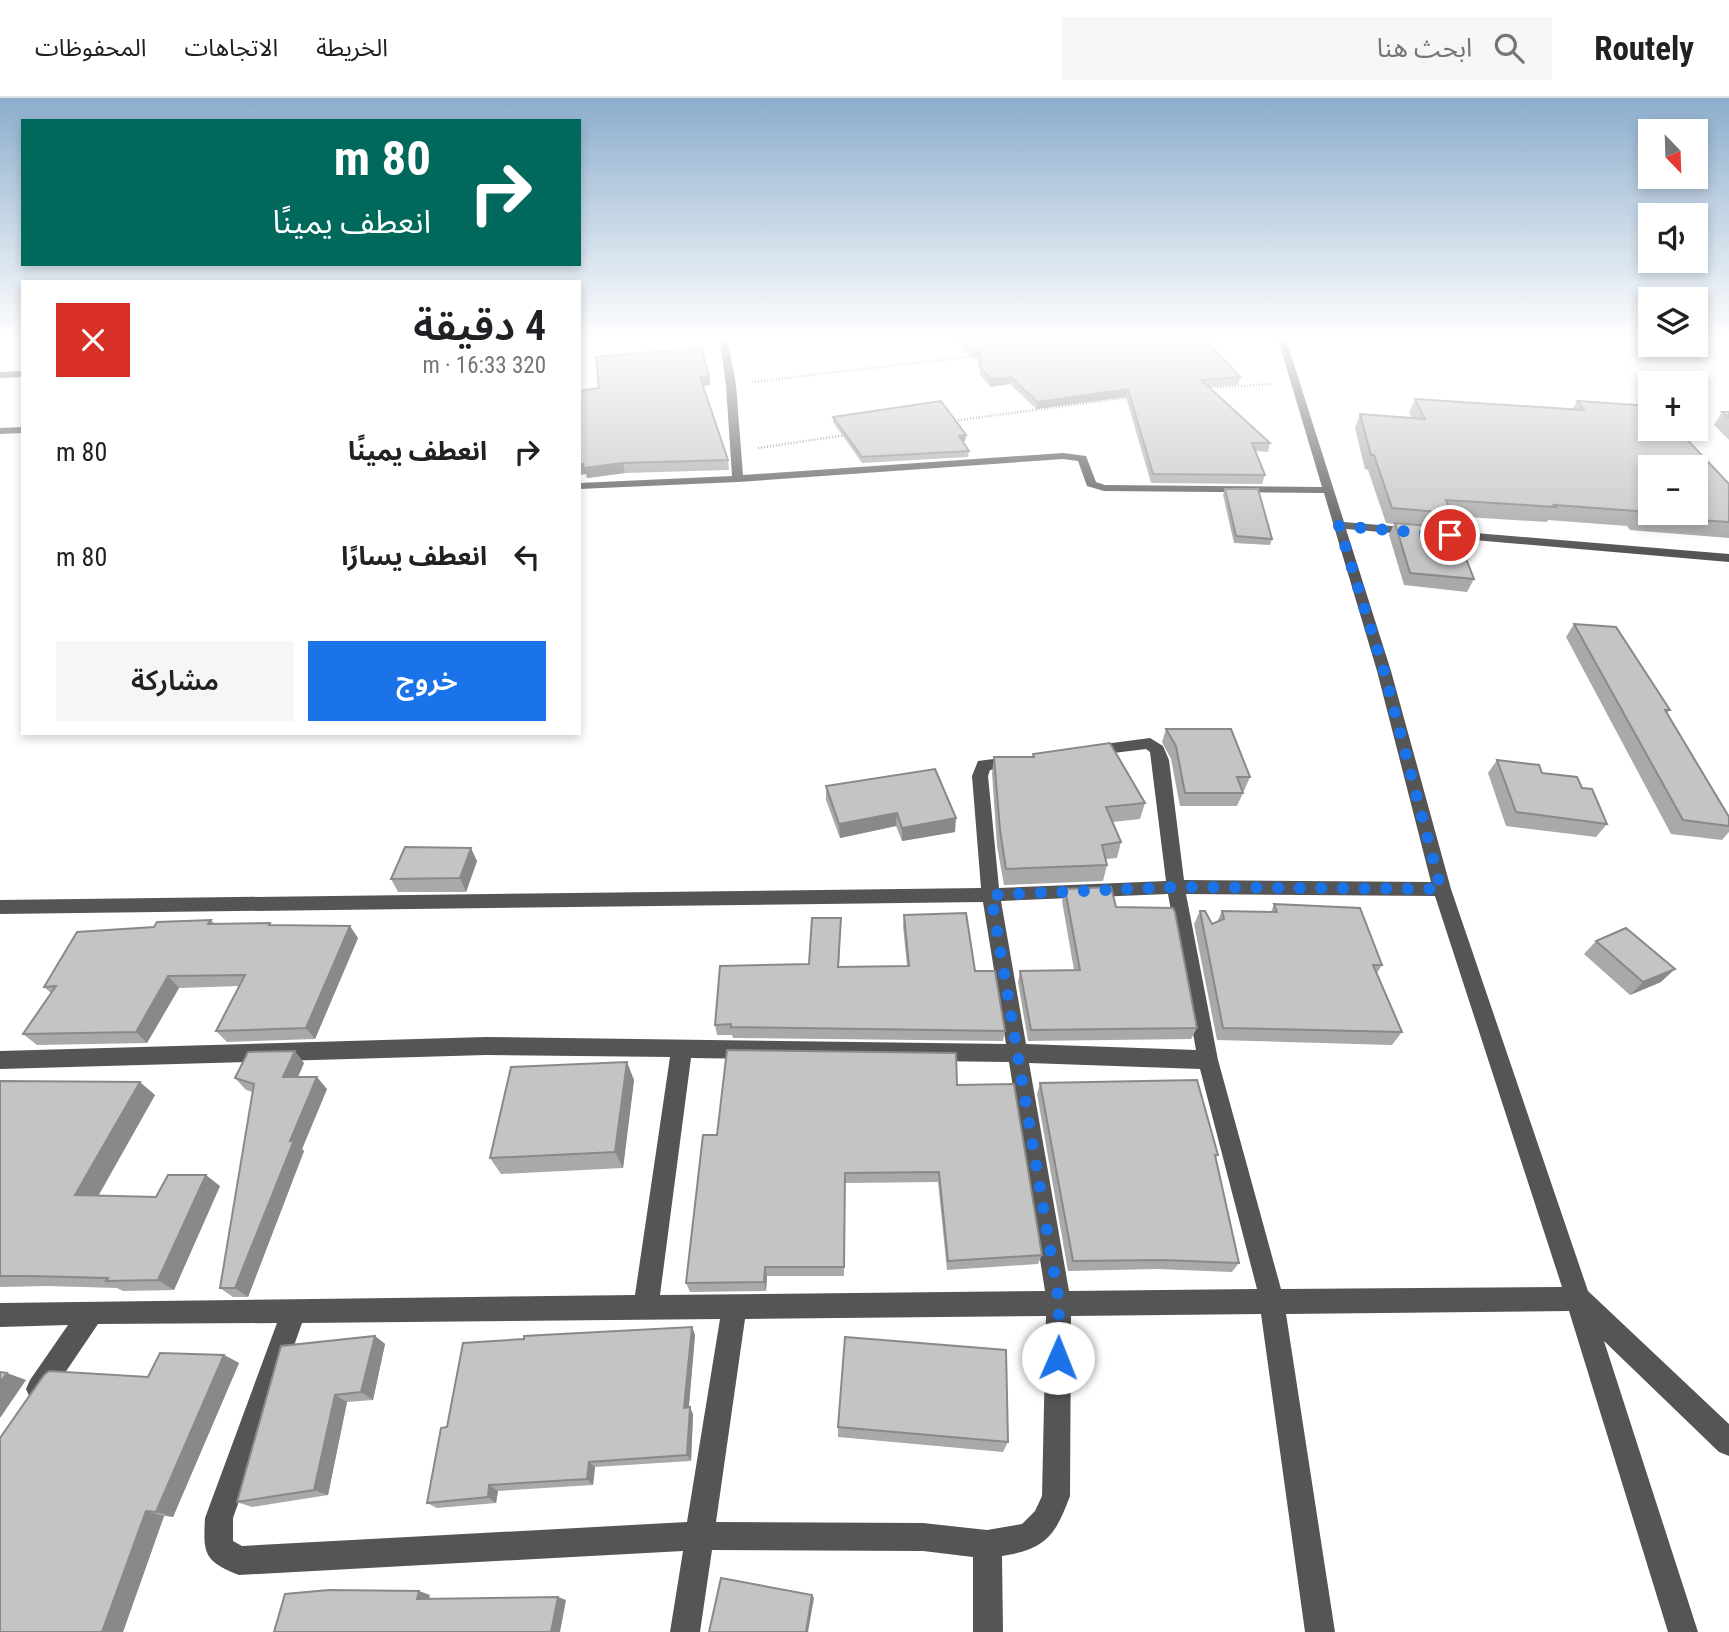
<!DOCTYPE html>
<html lang="ar">
<meta charset="utf-8">
<style>
body{margin:0;font-family:"Roboto Condensed","Noto Sans Arabic",sans-serif;background:#f6f6f6;color:#202124;direction:rtl;height:100vh;display:flex;flex-direction:column;font-size:26px;white-space:nowrap}
*{box-sizing:border-box;margin:0}
p{font-size:23px;color:#757577}
.icon{flex:none;width:38px;height:38px;fill:none;stroke:currentColor;stroke-width:2;stroke-linecap:round;stroke-linejoin:round}
.map{position:relative;flex:1;overflow:hidden;direction:ltr}
.sheet{position:absolute;left:21px;top:182px;width:560px;height:455px;display:flex;flex-direction:column;background:#fff;border-radius:0px;box-shadow:0 4px 10px #0003;direction:rtl}
.sheet>*{flex:none}
.hud{position:absolute;left:21px;top:21px;width:560px;height:147px;border-radius:0px;box-shadow:0 4px 10px #0003;direction:rtl;background:#00695c;color:#fff;overflow:hidden}
.needle{width:46px;rotate:157deg}
.tools{position:absolute;left:1638px;top:21px;display:grid;gap:14px}
.tools a{display:grid;place-items:center;width:70px;height:70px;border-radius:0px;background:#fff;box-shadow:0 4px 10px #0003;font-size:35px}
.pin{position:absolute;display:grid;place-items:center;width:60px;height:60px;color:#fff;margin:-30px;border:4px solid #fff;border-radius:50%;box-shadow:0 2px 7px #0007}
.me{position:absolute;width:77px;margin:-38px;rotate:1deg;stroke-linejoin:round;filter:drop-shadow(0 0 5px #0008)}
.turn{display:flex;align-items:center;gap:24px;height:147px;padding:0 35px;font-size:32px}
.turn .icon{width:91px;height:91px;stroke-width:2.5}
.turn b{display:block;font-size:49px;line-height:60px}
.round{display:grid;place-items:center;flex:none;width:74px;height:74px;border-radius:0px;background:#f6f6f6}
.head{display:flex;align-items:center;justify-content:space-between;height:119px;padding:0 35px}
h1{font-size:42px;font-weight:600;line-height:52px}
.action{display:flex;gap:14px;margin-top:auto;padding:14px 35px}
.action a{flex:1;height:80px;border-radius:0px;background:#1a73e8;color:#fff;font-size:28px;font-weight:600;line-height:80px;text-align:center}
.action a+a{background:#f6f6f6;color:#202124}
ul{padding:0;list-style:none}
li{display:flex;align-items:center;gap:21px;height:105px;padding:0 35px}
li div{flex:1}
li b{display:block;font-size:26px}
li em{font-style:normal}
header{display:flex;align-items:center;gap:42px;box-sizing:border-box;height:98px;padding:0 35px;background:#fff;border-bottom:2px solid #e0e0e0}
header strong{font-size:33px}
nav{display:flex;gap:38px;margin-inline-start:auto;font-size:24px}
.search{width:490px;height:63px;background:#f6f6f6;display:flex;align-items:center;gap:18px;box-sizing:border-box;padding:0 24px;border-radius:0px;color:#757577;font-size:26px}
.map>svg:first-child{display:block}
</style>
<header>
<strong>Routely</strong>
<div class="search"><svg class="icon" aria-label="search" viewBox="0 0 24 24"><circle cx="10" cy="10" r="6"/><path d="M15 15l6 6"/></svg>ابحث هنا</div>
<nav><a>الخريطة</a><a>الاتجاهات</a><a>المحفوظات</a></nav>
</header>
<div class="map">
<svg width="1729" height="1534" viewBox="0 0 1729 1534">
<rect width="100%" height="100%" fill="#fff"/>
<g fill="none" stroke-linecap="round" stroke-linejoin="round">
<g stroke="#777" stroke-width="2.5" stroke-dasharray="1 2" stroke-linecap="butt">
<polyline points="752,284 976,258"/>
<polyline points="1205,290 1273,286"/>
<polyline points="952,323 1131,299"/>
<polyline points="758,350 846,337"/>
</g>
<g fill="#555" fill-rule="evenodd">
<path d="M719 238H727L736 287 743 377 1063 355 1086 358 1096 384 1105 387 1322 389 1277 238H1285L1344 424 1729 456V464L1346 431 1391 573 1451 791 1588 1193 1729 1326V1358L1719 1354 1604 1243 1698 1534H1668L1569 1213 1286 1216 1335 1534H1305L1261 1216 1071 1218 1070 1398C1055 1438 1046 1451 1002 1458L1003 1534H973V1459L923 1453 712 1452 700 1534H670L683 1453 239 1477C204 1463 203 1456 205 1420L277 1225 98 1226 48 1300 39 1304 30 1300 26 1291 30 1282 68 1227 0 1229V1205L635 1197 670 959 486 957 0 971V953L486 939 1006 946 983 804 0 816V802L981 790 972 678 978 663 1017 658 1025 663 1023 667 990 672 988 678 999 790 1166 783 1150 654 1146 651 1089 658 1081 653 1089 648 1150 640 1163 648 1169 662 1184 782 1431 784 1377 573 1324 395 1104 393 1087 388 1078 363 1063 361 738 384 579 391V385L732 378 726 287ZM1168 796 1196 952 1026 946 1001 803ZM1186 796 1435 798 1562 1189 1281 1191 1218 962ZM691 960 1009 964 1045 1193 660 1197ZM1029 965 1200 971 1257 1191 1069 1193ZM1046 1218 1042 1398 1035 1413 1022 1426 987 1432 923 1425 716 1424 745 1221ZM720 1221 687 1424 242 1448 233 1443V1420L302 1225Z"/>
<polygon points="23,273 23,279 0,280 0,274"/>
<polygon points="23,329 23,335 0,336 0,330"/>
</g>
</g>
<g fill="#a9a9a9">
<polygon points="951,238 1202,238 1240,279 1238,287 1209,289 1270,345 1268,354 1255,353 1265,377 1262,386 1151,385 1126,299 1036,311 1010,286 990,289 980,277 978,260 973,261"/>
<polygon points="709,278 710,287 703,288 728,362 729,372 625,375 587,380 586,376"/>
<polygon points="1415,301 1572,312 1577,303 1729,386 1729,440 1630,432 1627,428 1548,422 1547,424 1449,418 1444,429 1474,481 1467,494 1404,487 1389,437 1394,426 1386,425 1368,372 1365,371 1355,330 1360,316 1412,320 1409,315"/>
<polygon points="1722,314 1729,314 1729,342 1714,327"/>
<polygon points="833,319 966,337 965,343 962,344 969,353 968,359 862,365 833,324"/>
<polygon points="1225,391 1272,441 1270,447 1234,445 1223,397"/>
<polygon points="1574,526 1670,612 1667,615 1729,719 1729,734 1722,742 1671,736 1566,539"/>
<polygon points="1166,631 1250,679 1244,693 1242,693 1243,695 1237,708 1180,708 1171,661 1162,644"/>
<polygon points="1033,656 1145,705 1140,721 1113,724 1121,744 1117,760 1106,761 1107,767 1103,783 1004,787 997,748 992,675 994,659 1032,659"/>
<polygon points="1497,662 1542,675 1582,690 1607,726 1596,739 1506,728 1488,675"/>
<polygon points="826,688 955,734 902,743 896,728 840,740 826,702"/>
<polygon points="477,763 466,794 398,794 391,781"/>
<polygon points="1065,791 1116,809 1197,930 1191,941 1028,943 1018,884 1020,873 1074,872 1062,803"/>
<polygon points="1274,806 1382,867 1377,875 1402,934 1392,947 1217,942 1194,826 1200,813 1212,826 1217,824 1222,813 1271,814"/>
<polygon points="904,817 975,873 1005,933 1003,943 733,940 732,937 717,937 715,927 809,866 841,820 839,869 907,868 903,828"/>
<polygon points="211,822 215,826 272,827 358,840 315,941 227,944 216,933 239,888 179,890 147,945 37,947 23,936 51,895 44,889 154,829"/>
<polygon points="1596,843 1661,884 1630,897 1584,856"/>
<polygon points="304,965 298,979 327,991 302,1051 304,1053 248,1199 233,1199 220,1190 253,994 246,992 235,980"/>
<polygon points="634,982 623,1070 501,1076 490,1060"/>
<polygon points="0,983 155,997 98,1098 156,1099 220,1088 174,1192 123,1193 117,1190 48,1188 0,1189"/>
<polygon points="1040,985 1218,1057 1215,1060 1239,1165 1232,1174 1157,1171 1068,1173 1037,996"/>
<polygon points="957,987 1042,1157 1038,1166 947,1172 938,1084 845,1085 844,1178 767,1178 766,1193 690,1194 686,1185 717,1037"/>
<polygon points="692,1229 695,1237 689,1309 693,1316 691,1363 595,1369 593,1387 498,1393 496,1405 437,1410 427,1405 447,1329"/>
<polygon points="375,1238 385,1246 373,1302 347,1304 328,1397 252,1409 237,1404"/>
<polygon points="224,1257 239,1265 173,1419 164,1418 123,1534 148,1279"/>
<polygon points="838,1329 1008,1344 1003,1354 838,1339"/>
</g>
<g fill="#898989">
<polygon points="973,253 979,253 978,260 973,261"/>
<polygon points="709,278 710,287 702,288 700,279"/>
<polygon points="1011,279 1010,286 990,289 991,281"/>
<polygon points="1128,291 1126,299 1036,311 1037,304"/>
<polygon points="966,337 965,343 958,344 959,338"/>
<polygon points="623,365 625,375 587,380 586,376 579,377 579,367"/>
<polygon points="897,715 896,728 840,740 839,726"/>
<polygon points="956,720 955,734 902,743 902,730"/>
<polygon points="471,750 477,763 466,794 460,780"/>
<polygon points="350,828 358,840 315,941 306,930"/>
<polygon points="1675,871 1661,884 1630,897 1643,884"/>
<polygon points="168,878 179,890 147,945 136,934"/>
<polygon points="295,953 304,965 293,990 283,979"/>
<polygon points="627,964 634,982 623,1070 615,1054"/>
<polygon points="317,979 327,991 302,1051 304,1053 248,1199 235,1190 290,1043"/>
<polygon points="140,984 155,997 92,1109 75,1097"/>
<polygon points="206,1077 220,1088 174,1192 158,1182"/>
<polygon points="765,1169 767,1178 766,1193 764,1184"/>
<polygon points="692,1229 695,1237 688,1316 684,1310"/>
<polygon points="375,1238 385,1246 373,1302 361,1294"/>
<polygon points="224,1257 239,1265 173,1419 156,1414"/>
<polygon points="7,1275 26,1282 0,1320 0,1284"/>
<polygon points="335,1297 347,1304 328,1397 314,1392"/>
<polygon points="690,1309 693,1316 691,1363 687,1357"/>
<polygon points="589,1364 595,1369 593,1387 587,1381"/>
<polygon points="489,1387 498,1393 496,1405 488,1399"/>
<polygon points="146,1413 164,1418 123,1534 102,1534"/>
<polygon points="419,1493 430,1497 428,1505 417,1501"/>
<polygon points="812,1497 814,1500 808,1534 806,1534"/>
<polygon points="558,1499 566,1502 560,1534 551,1534"/>
</g>
<g fill="#c4c4c4" stroke="#898989" stroke-width="2" fill-rule="evenodd">
<polygon points="959,238 1202,238 1240,279 1201,282 1270,345 1252,345 1265,377 1153,376 1128,291 1037,304 1011,279 991,281 981,270 979,253 973,253"/>
<polygon points="701,250 709,278 700,279 728,362 623,365 584,370 583,366 579,367 579,293 599,290 596,259"/>
<path d="M1415 301 1584 312 1577 303 1650 308V331H1677L1729 386V424L1640 418 1637 413 1554 407 1556 409 1446 402 1451 415 1392 410 1374 357H1371L1360 316 1425 321ZM1650 369H1696V415H1650Z"/>
<polygon points="941,303 966,337 959,338 969,353 862,359 833,319"/>
<polygon points="1722,314 1729,314 1729,320"/>
<polygon points="1225,391 1258,391 1272,441 1236,438"/>
<polygon points="1395,425 1454,430 1474,481 1410,475"/>
<polygon points="1574,526 1616,529 1670,612 1665,612 1729,719 1729,728 1683,722"/>
<polygon points="1166,631 1231,631 1250,679 1237,679 1243,695 1185,695 1176,648"/>
<polygon points="1110,645 1145,705 1106,709 1121,744 1102,747 1107,767 1006,771 1000,732 994,659 1034,659 1033,656"/>
<polygon points="1497,662 1539,667 1542,675 1577,679 1582,690 1592,691 1607,726 1516,714"/>
<polygon points="935,671 956,720 902,730 897,715 839,726 826,688"/>
<polygon points="405,749 471,750 460,780 391,781"/>
<polygon points="1111,789 1116,809 1173,810 1175,814 1197,930 1031,932 1020,873 1080,872 1065,791"/>
<polygon points="1274,806 1360,810 1382,867 1373,867 1402,934 1223,930 1200,813 1205,813 1212,826 1224,821 1222,813 1277,814"/>
<polygon points="966,815 975,873 995,873 1005,933 731,929 731,926 715,927 720,868 809,866 812,820 841,820 838,869 909,868 904,817"/>
<polygon points="211,822 208,826 270,825 269,827 350,828 306,930 216,933 245,877 168,878 136,934 23,936 56,888 44,889 77,834 154,829 157,824"/>
<polygon points="1626,830 1675,871 1643,884 1596,843"/>
<polygon points="727,952 956,955 957,987 1014,986 1042,1157 948,1163 939,1074 845,1075 844,1169 765,1169 764,1184 686,1185 703,1037 717,1037"/>
<polygon points="295,953 283,979 317,979 290,1043 294,1042 235,1190 220,1190 254,986 235,980 248,954"/>
<polygon points="627,964 615,1054 490,1060 511,969"/>
<polygon points="1197,982 1218,1057 1215,1057 1239,1165 1163,1162 1073,1163 1040,985"/>
<polygon points="0,983 140,984 75,1097 156,1099 168,1077 206,1077 158,1182 106,1183 108,1180 29,1178 0,1178"/>
<polygon points="692,1229 684,1310 690,1309 687,1357 589,1364 587,1381 489,1387 488,1399 427,1405 441,1330 447,1329 463,1245 524,1241 524,1238"/>
<polygon points="375,1238 361,1294 335,1297 314,1392 237,1404 281,1248"/>
<polygon points="845,1239 1006,1252 1008,1344 838,1329"/>
<polygon points="160,1255 224,1257 156,1414 146,1413 102,1534 0,1534 0,1340 44,1277 49,1273 148,1279"/>
<polygon points="0,1274 7,1275 0,1284"/>
<polygon points="721,1480 812,1497 806,1534 709,1534"/>
<polygon points="329,1492 419,1493 417,1501 558,1499 551,1534 274,1534 285,1496"/>
</g>
<linearGradient id="sky" x2="0" y2="1"><stop stop-color="#8cadcc"/><stop offset="0.53" stop-color="#fff"/><stop offset="1" stop-color="#fff" stop-opacity="0"/></linearGradient>
<rect width="1729" height="453" fill="url(#sky)"/>
<g fill="none" stroke-linecap="round" stroke-linejoin="round">
<polyline stroke="#1a73e8" stroke-width="12" stroke-dasharray="0 21.6" points="1058,1260 1059,1204 991,797 1176,789 1441,791 1384,573 1339,428 1450,437"/>
</g>
</svg>
<div class="tools">
<a><svg class="needle" viewBox="-14 -14 28 28"><path d="M0-13l5 13h-10z" fill="#e53935"/><path d="M0 13l5-13h-10z" fill="#757577"/></svg></a>
<a><svg class="icon" aria-label="sound" viewBox="0 0 24 24"><path d="M4 9h4l5-4v14l-5-4H4zM17 9q2 3 0 6"/></svg></a>
<a><svg class="icon" aria-label="layers" viewBox="0 0 24 24"><path d="M12 4l9 5-9 5-9-5zM3 14l9 5 9-5"/></svg></a>
<a>+</a>
<a>−</a>
</div>
<div class="pin" style="left:1450px;top:437px;background:#d93025"><svg class="icon" aria-label="arrive" viewBox="0 0 24 24"><path d="M6 21V4h12l-3 4 3 4H6"/></svg></div>
<svg class="me" style="left:1058px;top:1260px" viewBox="-20 -20 40 40"><circle r="19" fill="#fff"/><path d="M0-13L10 11 0 6-10 11z" fill="#1a73e8"/></svg>
<div class="hud">
<div class="turn"><svg class="icon" aria-label="right" viewBox="0 0 24 24"><path d="M7 20v-9h11M14 6l5 5-5 5"/></svg><div><b>80 m</b>انعطف يمينًا</div></div>
</div>
<section class="sheet">
<div class="head"><div><h1>4 دقيقة</h1><p>320 m · 16:33</p></div><a class="round" style="background:#d93025;color:#fff"><svg class="icon" aria-label="close" viewBox="0 0 24 24"><path d="M6 6l12 12M18 6L6 18"/></svg></a></div>
<ul>
<li><svg class="icon" aria-label="right" viewBox="0 0 24 24"><path d="M7 20v-9h11M14 6l5 5-5 5"/></svg><div><b>انعطف يمينًا</b></div><em>80 m</em></li>
<li><svg class="icon" aria-label="left" viewBox="0 0 24 24"><path d="M17 20v-9H6M10 6l-5 5 5 5"/></svg><div><b>انعطف يسارًا</b></div><em>80 m</em></li>
</ul>
<div class="action"><a>خروج</a><a>مشاركة</a></div>
</section>
</div>
